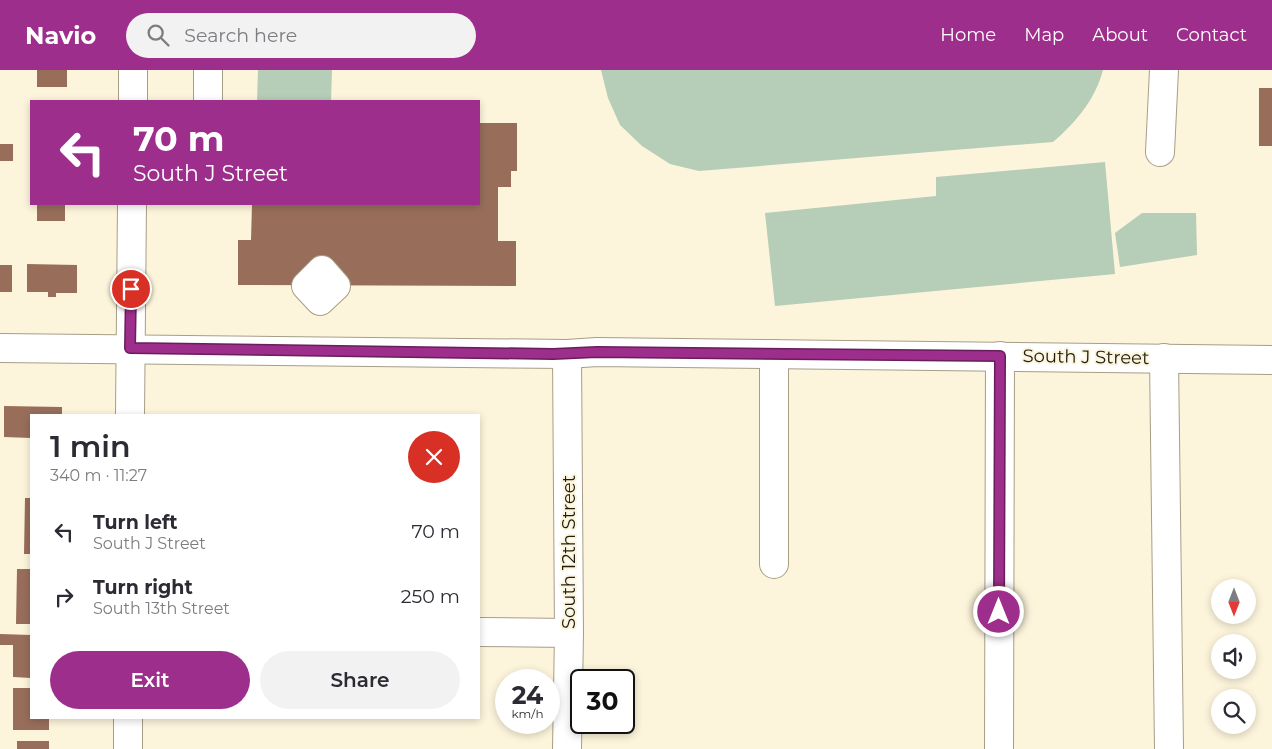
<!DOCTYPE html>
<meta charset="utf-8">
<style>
body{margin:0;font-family:Montserrat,sans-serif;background:#f2f2f3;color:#2b2b33;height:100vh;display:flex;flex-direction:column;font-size:19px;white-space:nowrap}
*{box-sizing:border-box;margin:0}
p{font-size:16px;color:#7c7c81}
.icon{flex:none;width:28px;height:28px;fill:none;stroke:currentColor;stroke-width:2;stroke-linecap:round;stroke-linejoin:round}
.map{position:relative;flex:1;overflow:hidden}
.panel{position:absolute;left:30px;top:344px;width:450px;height:305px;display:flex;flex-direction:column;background:#fff;border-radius:0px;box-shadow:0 2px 8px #0003}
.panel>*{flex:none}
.top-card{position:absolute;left:30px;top:30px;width:450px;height:105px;border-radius:0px;box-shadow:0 2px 8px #0003;background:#9e2e8b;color:#fff;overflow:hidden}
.needle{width:32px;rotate:180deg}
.controls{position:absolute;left:1211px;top:509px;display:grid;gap:10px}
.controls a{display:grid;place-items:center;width:45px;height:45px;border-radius:50%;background:#fff;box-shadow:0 2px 8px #0003;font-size:25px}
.speed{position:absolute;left:495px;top:599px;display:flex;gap:10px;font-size:25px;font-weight:700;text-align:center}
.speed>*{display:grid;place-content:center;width:65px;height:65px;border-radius:50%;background:#fff;box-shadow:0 2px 8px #0003;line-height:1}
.speed small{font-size:12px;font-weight:400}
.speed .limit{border:2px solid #111;border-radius:8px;background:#fff;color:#111}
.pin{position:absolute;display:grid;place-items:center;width:42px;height:42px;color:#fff;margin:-21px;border:2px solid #fff;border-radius:50%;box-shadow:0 1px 5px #0007}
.me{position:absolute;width:55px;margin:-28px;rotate:0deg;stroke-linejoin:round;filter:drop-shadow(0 0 4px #0008)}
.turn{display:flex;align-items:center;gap:18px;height:105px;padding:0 20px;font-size:22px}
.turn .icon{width:65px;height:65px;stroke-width:2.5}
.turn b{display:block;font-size:35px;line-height:42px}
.round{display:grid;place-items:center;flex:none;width:52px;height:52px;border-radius:26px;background:#f2f2f3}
.head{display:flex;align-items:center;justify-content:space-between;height:85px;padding:0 20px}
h1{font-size:30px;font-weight:600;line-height:38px}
.action{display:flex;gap:10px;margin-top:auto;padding:10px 20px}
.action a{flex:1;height:58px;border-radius:30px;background:#9e2e8b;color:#fff;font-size:20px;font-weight:600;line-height:58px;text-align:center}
.action a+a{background:#f2f2f3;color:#2b2b33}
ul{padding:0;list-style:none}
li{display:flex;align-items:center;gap:15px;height:65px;padding:0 20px}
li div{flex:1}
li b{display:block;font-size:19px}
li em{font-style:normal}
header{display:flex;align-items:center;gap:30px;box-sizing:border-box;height:70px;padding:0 25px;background:#9e2e8b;color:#fff}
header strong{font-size:24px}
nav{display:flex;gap:28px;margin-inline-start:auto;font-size:18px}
.search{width:350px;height:45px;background:#f2f2f3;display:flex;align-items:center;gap:12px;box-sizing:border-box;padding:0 18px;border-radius:28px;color:#7c7c81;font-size:19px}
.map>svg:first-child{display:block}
</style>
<header>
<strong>Navio</strong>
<div class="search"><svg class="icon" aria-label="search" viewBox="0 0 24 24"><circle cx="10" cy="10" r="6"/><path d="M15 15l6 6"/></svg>Search here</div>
<nav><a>Home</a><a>Map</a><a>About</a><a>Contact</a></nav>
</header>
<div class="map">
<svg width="1272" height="679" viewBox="0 0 1272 679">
<rect width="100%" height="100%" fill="#fcf4db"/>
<g fill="#b6cdb7">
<polygon points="258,0 332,0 331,31 257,31"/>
<path d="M601 0H1103C1095 30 1076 52 1053 72L699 101 670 94 642 76 620 55 608 28Z"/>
<polygon points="1105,92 1115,204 775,236 765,143 936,126 936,107"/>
<polygon points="1142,143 1196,143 1197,185 1120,197 1115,163"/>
</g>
<g fill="#986e5b">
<rect x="37" y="0" width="30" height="17"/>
<rect x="1259" y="18" width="13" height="58"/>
<polygon points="479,53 517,53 517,101 511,101 511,117 498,117 498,171 516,171 516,216 238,215 238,170 251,170 252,134 479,134"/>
<rect x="0" y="74" width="13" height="17"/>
<rect x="37" y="134" width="28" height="17"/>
<polygon points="27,194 77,195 77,223 56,223 56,227 48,227 48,222 27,222"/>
<rect x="0" y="195" width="12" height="27"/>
<polygon points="4,336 62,337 62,345 31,345 31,368 4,367"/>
<polygon points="25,428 31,428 31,484 24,484"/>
<polygon points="17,499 31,499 31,554 16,554"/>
<polygon points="0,564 31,565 31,608 13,607 13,575 0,575"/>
<polygon points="13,618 31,618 31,648 49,648 49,660 13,660"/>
<rect x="17" y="671" width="32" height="8"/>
</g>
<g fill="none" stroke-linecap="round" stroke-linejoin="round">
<g stroke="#a69e87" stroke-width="30">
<g id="minor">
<polyline points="133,31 133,0"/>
<polyline points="208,31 208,0"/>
<polyline points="1160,82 1164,0"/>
<polygon points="322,200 336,216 320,231 306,216"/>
<polyline points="0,278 567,284 597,282 1272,290"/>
<polyline points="1164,288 1169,679"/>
<polyline points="130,345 132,134"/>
<polyline points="774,494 774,284"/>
<polyline points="479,562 569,563"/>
<polyline points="128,679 128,648"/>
<polyline points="567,679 569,563 567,284"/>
<polyline points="999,679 1000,286"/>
</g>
</g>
<use href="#minor" stroke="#fff" stroke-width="28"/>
</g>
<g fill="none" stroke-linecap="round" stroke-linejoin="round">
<g stroke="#671e5a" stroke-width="12">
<polyline id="route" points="131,219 130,278 553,284 597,282 1000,286 999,542"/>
</g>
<use href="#route" stroke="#9e2e8b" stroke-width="9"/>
</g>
<g text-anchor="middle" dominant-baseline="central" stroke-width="4" stroke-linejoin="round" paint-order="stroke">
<g font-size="18" fill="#1e1b12" stroke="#fcf4db">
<text transform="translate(1086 287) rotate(1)">South J Street</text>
<text transform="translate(569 482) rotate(-90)">South 12th Street</text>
</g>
</g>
</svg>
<div class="controls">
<a><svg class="needle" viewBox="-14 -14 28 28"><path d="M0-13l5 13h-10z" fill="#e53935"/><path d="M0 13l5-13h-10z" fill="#7c7c81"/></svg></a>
<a><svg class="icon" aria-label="sound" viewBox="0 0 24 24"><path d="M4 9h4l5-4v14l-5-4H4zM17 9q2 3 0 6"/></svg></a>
<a><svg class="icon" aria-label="search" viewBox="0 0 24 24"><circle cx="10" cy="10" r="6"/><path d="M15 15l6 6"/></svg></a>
</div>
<div class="speed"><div>24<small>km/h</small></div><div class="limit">30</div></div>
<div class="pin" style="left:131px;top:219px;background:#d93025"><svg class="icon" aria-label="arrive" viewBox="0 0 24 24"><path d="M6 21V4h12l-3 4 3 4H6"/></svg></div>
<svg class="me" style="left:999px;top:542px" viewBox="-20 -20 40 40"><circle r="17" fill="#9e2e8b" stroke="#fff" stroke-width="3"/><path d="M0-11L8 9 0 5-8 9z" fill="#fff"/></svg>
<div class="top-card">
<div class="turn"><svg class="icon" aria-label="left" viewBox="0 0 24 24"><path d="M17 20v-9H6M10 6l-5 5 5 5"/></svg><div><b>70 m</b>South J Street</div></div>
</div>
<section class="panel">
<div class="head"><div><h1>1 min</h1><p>340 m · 11:27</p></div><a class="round" style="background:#d93025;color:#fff"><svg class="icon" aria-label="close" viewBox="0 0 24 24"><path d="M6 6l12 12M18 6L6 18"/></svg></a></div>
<ul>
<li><svg class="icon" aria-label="left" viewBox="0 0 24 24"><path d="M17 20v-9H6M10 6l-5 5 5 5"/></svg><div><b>Turn left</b><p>South J Street</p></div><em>70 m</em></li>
<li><svg class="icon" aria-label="right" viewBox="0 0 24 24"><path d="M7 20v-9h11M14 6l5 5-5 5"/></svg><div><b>Turn right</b><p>South 13th Street</p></div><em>250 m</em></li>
</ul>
<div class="action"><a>Exit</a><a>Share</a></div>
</section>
</div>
